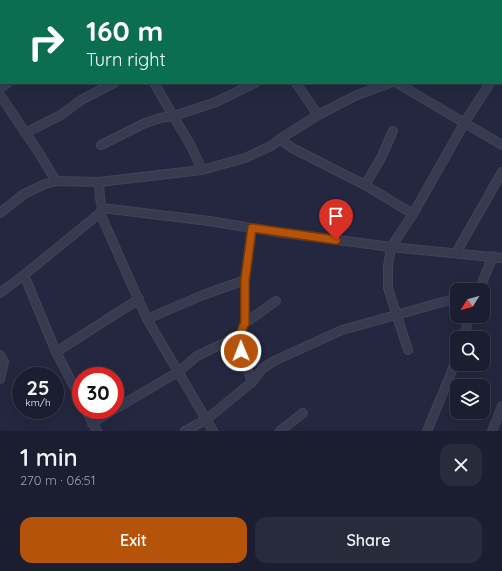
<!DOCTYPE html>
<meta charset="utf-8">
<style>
body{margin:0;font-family:Quicksand,sans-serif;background:#272b3c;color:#f1f3f6;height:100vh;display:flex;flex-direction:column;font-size:15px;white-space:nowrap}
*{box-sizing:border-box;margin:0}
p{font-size:13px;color:#9fa2ab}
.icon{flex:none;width:22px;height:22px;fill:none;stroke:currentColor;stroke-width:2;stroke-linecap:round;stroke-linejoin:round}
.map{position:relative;height:431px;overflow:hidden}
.details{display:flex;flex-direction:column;background:#1a1e30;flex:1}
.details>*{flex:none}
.guide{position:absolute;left:0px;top:0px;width:502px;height:84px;box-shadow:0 4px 16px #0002,0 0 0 1px #383c4c;background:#0b6e4f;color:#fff;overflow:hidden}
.needle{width:26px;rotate:233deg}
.controls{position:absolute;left:450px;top:283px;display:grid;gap:8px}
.controls a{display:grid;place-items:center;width:40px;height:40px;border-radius:8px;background:#1a1e30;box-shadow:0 4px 16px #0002,0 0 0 1px #383c4c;font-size:20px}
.speed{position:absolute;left:12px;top:367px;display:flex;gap:8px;font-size:20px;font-weight:700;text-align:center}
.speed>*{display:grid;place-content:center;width:52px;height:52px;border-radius:50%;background:#1a1e30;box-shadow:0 4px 16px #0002,0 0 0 1px #383c4c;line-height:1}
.speed small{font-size:10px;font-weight:400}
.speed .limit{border:6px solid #d22;background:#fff;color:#111}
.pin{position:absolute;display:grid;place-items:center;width:34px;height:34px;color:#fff;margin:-41px -17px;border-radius:50% 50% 50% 0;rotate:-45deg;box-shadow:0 0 4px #0007}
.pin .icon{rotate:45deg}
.me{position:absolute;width:44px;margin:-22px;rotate:359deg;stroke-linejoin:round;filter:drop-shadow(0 0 3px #0008)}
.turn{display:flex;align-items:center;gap:14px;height:84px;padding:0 20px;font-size:18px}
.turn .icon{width:52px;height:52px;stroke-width:2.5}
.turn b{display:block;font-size:28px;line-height:34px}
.round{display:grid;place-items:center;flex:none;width:42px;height:42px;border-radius:12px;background:#272b3c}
.overview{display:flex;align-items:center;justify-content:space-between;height:68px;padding:0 20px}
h1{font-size:24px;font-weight:600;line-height:30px}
.button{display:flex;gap:8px;margin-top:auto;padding:8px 20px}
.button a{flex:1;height:46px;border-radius:12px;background:#b45309;color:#fff;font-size:16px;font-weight:600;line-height:46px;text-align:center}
.button a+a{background:#272b3c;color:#f1f3f6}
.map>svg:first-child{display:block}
</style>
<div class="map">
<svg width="502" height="431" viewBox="0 0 502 431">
<rect width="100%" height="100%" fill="#232840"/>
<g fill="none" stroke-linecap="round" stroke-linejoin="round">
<g stroke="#414459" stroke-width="10">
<g id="minor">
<polyline points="97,0 98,1"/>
<polyline points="230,0 230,1"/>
<polyline points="59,1 62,0"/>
<polyline points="176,1 178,0"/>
<polyline points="304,1 308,0"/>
<polyline points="474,1 476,0"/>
<polyline points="0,24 1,24"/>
<polyline points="501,47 502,47"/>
<polyline points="501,67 502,65"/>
<polyline points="154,83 191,146 202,170"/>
<polyline points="296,83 318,115"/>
<polyline points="397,83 502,145"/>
<polyline points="0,88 8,83"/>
<polyline points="0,95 39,153 56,181"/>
<polyline points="25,133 61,115 81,100 114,83"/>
<polyline points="280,139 292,148 365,185 413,214"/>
<polyline points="101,145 143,124 160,118 174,116 216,102 255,83"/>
<polyline points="99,182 100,198 102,208 209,221 282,233 308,236 391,247 502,258"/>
<polyline points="365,185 381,158 393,131"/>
<polyline points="102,208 100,213 147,319 213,431"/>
<polyline points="0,213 24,194 45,184 56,181 99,182 202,170 245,158 271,146 280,139 318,115 357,95 390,83"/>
<polyline points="252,228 245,280 245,323 239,336 241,351 252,382"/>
<polyline points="456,253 502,172"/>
<polyline points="24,275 56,352 81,400"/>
<polyline points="479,290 493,256"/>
<polyline points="0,293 24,275 100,213"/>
<polyline points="147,319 203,295 245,280"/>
<polyline points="245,323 276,301"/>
<polyline points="463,338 470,316"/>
<polyline points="408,350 388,288 388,267 391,247 413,214 465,122 490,83"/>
<polyline points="56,352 139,299"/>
<polyline points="0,355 4,362 0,379"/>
<polyline points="115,409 178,372 197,356 239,336"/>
<polyline points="86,410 97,431"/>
<polyline points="92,423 113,410"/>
<polyline points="185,431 207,419 252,382 263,368 274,361 342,330 457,298"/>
<polyline points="280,431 303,413"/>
<polyline points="427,431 450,376 457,356"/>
<polyline points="492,431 502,406"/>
</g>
</g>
<use href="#minor" stroke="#373b50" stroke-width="8"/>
</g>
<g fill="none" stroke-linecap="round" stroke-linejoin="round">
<g stroke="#753606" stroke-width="10">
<polyline id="route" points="241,351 239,336 245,323 245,280 252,228 336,240"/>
</g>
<use href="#route" stroke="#b45309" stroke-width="7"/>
</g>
</svg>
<div class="controls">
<a><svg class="needle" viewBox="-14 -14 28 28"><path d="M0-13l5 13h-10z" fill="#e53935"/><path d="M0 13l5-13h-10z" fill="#9fa2ab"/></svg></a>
<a><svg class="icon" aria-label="search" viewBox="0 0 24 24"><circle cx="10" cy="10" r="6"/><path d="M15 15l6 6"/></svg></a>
<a><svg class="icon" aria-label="layers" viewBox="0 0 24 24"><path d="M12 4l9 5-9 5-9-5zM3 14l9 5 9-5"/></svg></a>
</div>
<div class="speed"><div>25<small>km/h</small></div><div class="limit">30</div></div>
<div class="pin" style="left:336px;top:240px;background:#d93025"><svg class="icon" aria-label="arrive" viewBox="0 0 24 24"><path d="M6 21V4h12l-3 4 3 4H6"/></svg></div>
<svg class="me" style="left:241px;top:351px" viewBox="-20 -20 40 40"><circle r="17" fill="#b45309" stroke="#fff" stroke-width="3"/><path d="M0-11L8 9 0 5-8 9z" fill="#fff"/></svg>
<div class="guide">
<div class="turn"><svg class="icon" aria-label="right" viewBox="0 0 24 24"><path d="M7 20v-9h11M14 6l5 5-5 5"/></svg><div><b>160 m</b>Turn right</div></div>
</div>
</div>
<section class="details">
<div class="overview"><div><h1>1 min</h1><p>270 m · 06:51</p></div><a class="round"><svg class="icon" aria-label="close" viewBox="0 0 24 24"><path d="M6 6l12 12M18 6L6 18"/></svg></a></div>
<div class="button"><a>Exit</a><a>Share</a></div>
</section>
